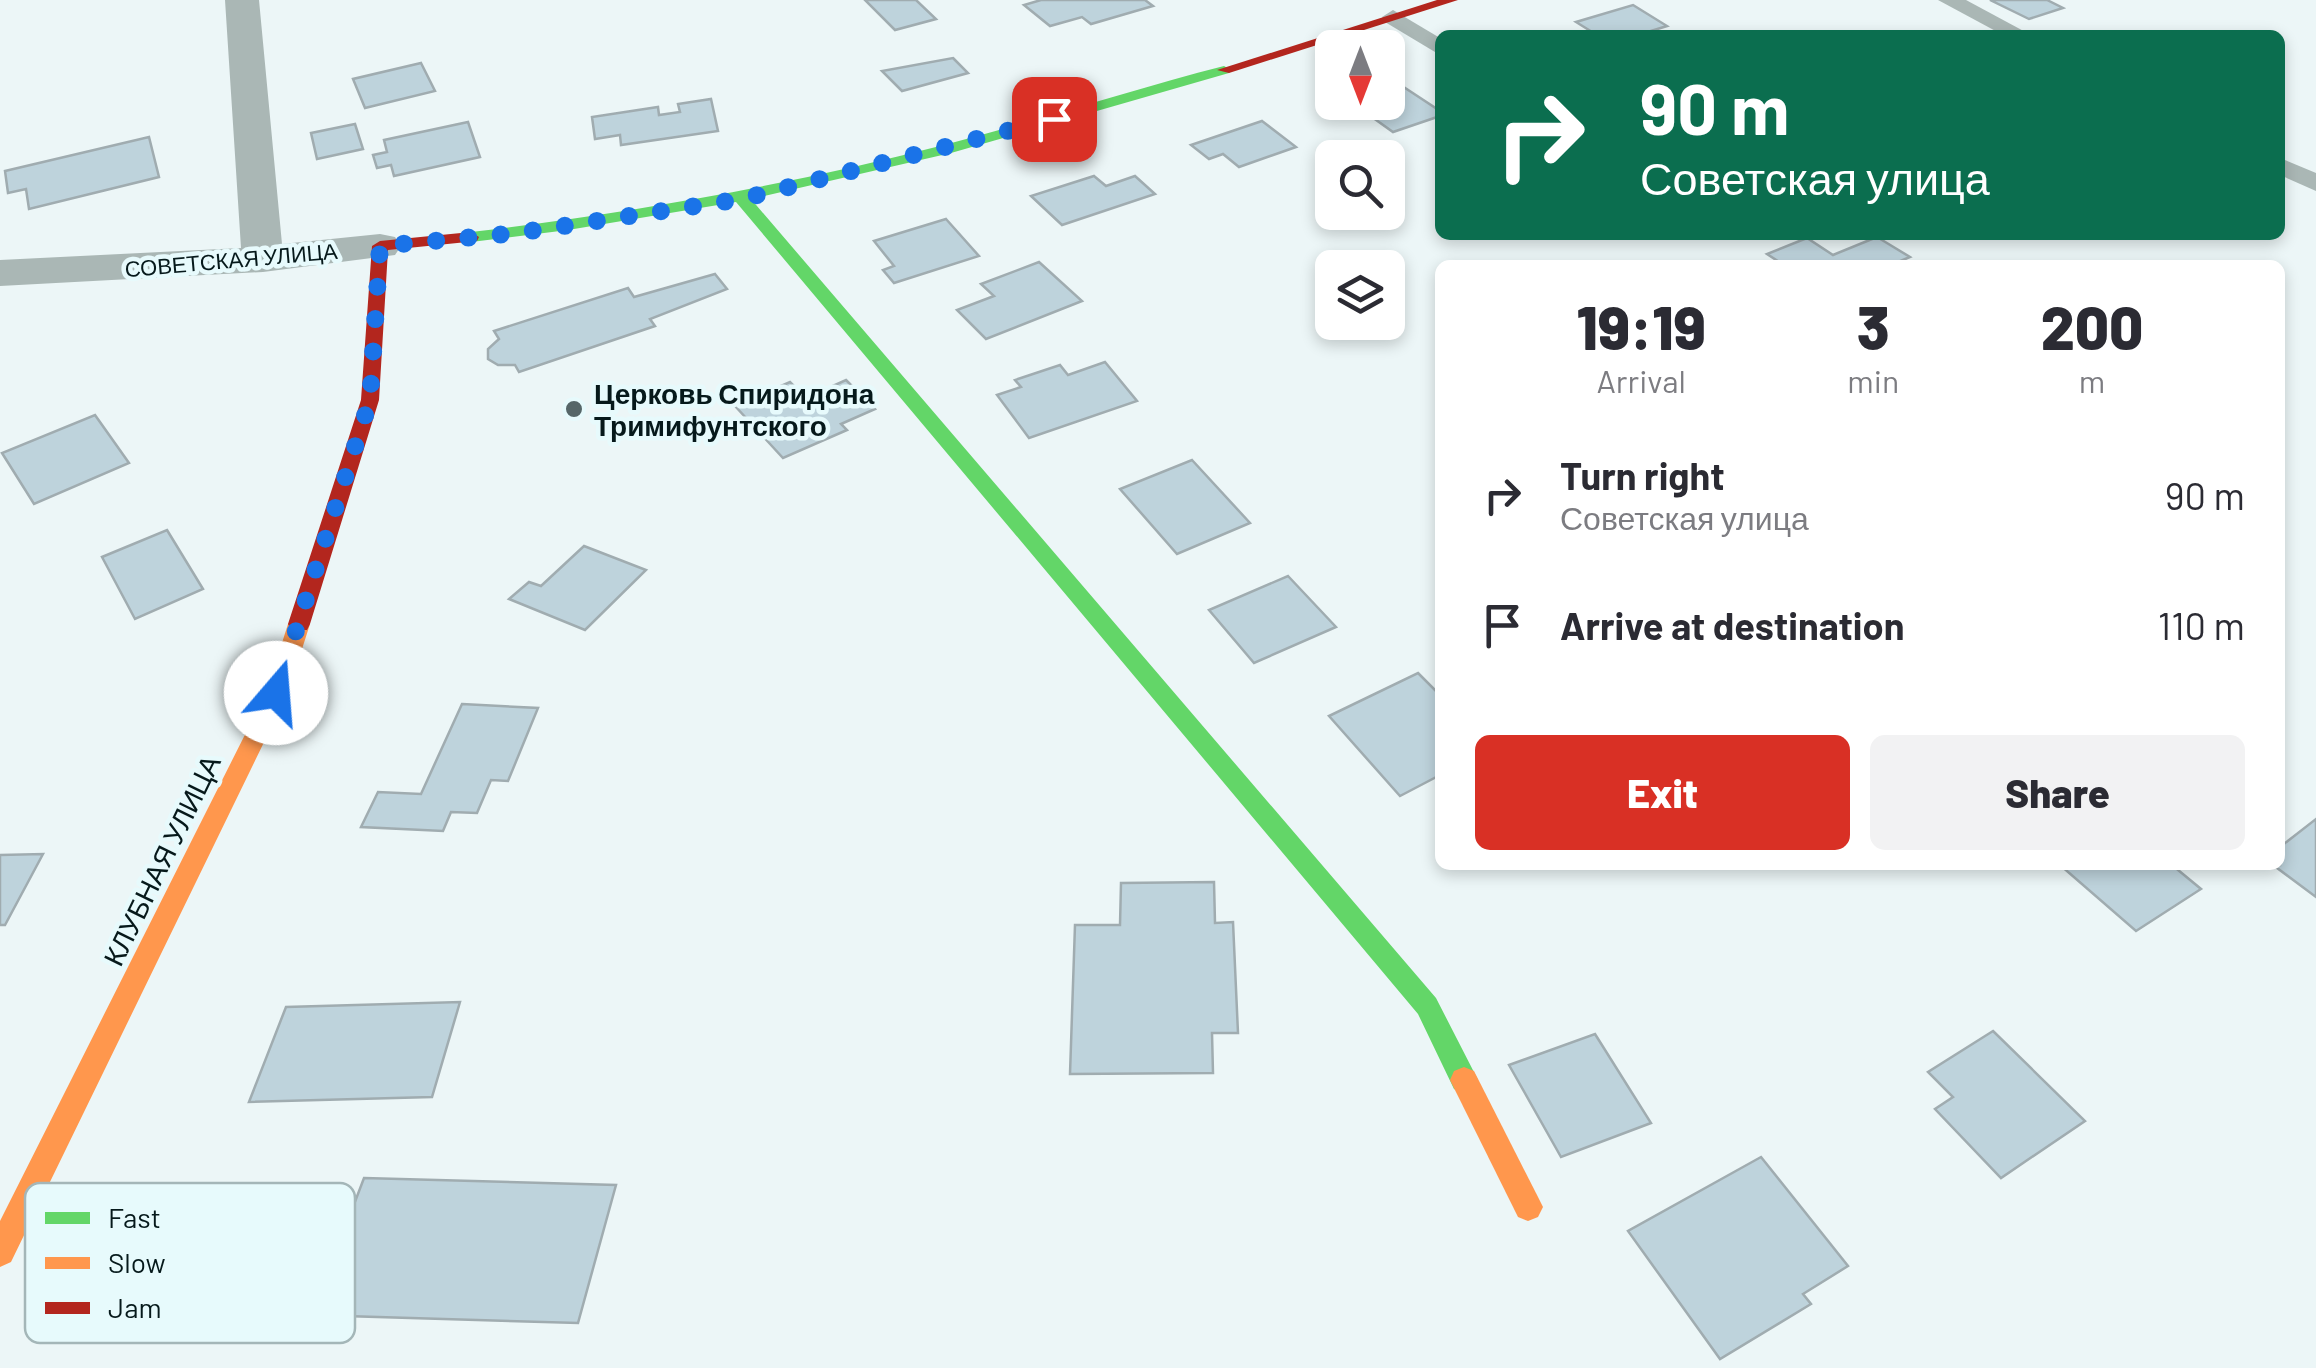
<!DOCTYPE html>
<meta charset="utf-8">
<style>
body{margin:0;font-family:Barlow,sans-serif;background:#f2f2f3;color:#2b2b33;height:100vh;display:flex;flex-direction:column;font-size:38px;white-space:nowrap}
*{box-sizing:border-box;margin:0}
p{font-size:32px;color:#7c7c81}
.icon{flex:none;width:55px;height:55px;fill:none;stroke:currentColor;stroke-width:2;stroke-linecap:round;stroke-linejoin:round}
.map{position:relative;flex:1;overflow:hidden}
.details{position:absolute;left:1435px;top:260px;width:850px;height:610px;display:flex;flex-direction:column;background:#fff;border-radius:15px;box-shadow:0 5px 15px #0003}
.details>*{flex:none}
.top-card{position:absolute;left:1435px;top:30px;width:850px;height:210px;border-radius:15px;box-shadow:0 5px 15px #0003;background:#0b6e4f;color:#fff;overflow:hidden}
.needle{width:65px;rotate:180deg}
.fabs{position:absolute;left:1315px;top:30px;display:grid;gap:20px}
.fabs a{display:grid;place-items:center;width:90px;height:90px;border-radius:15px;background:#fff;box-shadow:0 5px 15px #0003;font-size:50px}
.pin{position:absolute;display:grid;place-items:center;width:85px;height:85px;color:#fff;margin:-42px;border-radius:20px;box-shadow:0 5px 15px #0006}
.me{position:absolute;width:110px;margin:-55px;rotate:18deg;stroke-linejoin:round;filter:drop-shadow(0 0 8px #0008)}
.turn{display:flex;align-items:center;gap:35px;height:210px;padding:0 40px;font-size:45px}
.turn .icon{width:130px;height:130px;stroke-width:2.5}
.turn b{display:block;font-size:70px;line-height:85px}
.eta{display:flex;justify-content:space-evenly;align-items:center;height:170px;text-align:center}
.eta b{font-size:60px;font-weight:800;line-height:70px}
.button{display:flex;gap:20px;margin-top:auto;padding:20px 40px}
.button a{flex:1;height:115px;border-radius:15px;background:#d93025;color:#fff;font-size:40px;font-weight:800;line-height:115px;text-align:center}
.button a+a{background:#f2f2f3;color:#2b2b33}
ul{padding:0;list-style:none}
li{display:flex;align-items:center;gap:30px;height:130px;padding:0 40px}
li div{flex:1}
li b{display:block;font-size:38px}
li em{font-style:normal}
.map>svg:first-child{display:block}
</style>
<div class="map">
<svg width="2316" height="1368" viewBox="0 0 2316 1368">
<rect width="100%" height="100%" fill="#ecf6f7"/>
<g fill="#bed3dc" stroke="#a0acb0" stroke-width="2.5">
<polygon points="865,0 916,0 936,19 895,30"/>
<polygon points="1041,0 1145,0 1153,6 1091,24 1082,17 1050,26 1024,5"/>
<polygon points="1990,0 2047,0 2063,8 2029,19"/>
<polygon points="1633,5 1667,26 1638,35 1597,35 1576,22"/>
<polygon points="953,58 968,73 902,91 882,71"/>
<polygon points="421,63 435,91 365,108 353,79"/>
<polygon points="1393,80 1440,111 1440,116 1393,132 1351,102 1388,102 1388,81"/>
<polygon points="711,99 718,131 621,145 620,135 595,139 592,117 658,107 659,115 680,112 678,104"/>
<polygon points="1262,121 1296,147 1239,167 1223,154 1209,159 1191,145"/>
<polygon points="468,122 480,157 394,176 391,165 377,168 373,155 387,152 384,140"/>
<polygon points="355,124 363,149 317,159 311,133"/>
<polygon points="149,137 159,177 29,209 26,189 8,193 5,171"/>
<polygon points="1094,176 1106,186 1135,176 1155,194 1062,225 1031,196"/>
<polygon points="946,219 979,256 894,283 883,270 894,266 874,241"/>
<polygon points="1877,237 1910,257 1891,265 1784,265 1767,254 1807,238 1833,255"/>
<polygon points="1039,262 1082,301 986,339 957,310 994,296 981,284"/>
<polygon points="715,274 727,289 650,319 655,326 519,372 515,365 498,365 488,359 488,349 499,339 494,331 628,288 634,297"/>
<polygon points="1105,362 1137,401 1029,438 997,395 1021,387 1015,380 1060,365 1068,375"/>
<polygon points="846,380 875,409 841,424 847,430 783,458 735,406 790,382 806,398"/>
<polygon points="95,415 129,463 34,504 2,453"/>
<polygon points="1192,460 1250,523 1177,554 1120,489"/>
<polygon points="167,530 203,589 135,619 102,557"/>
<polygon points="584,546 646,570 585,630 509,599 529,582 541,586"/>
<polygon points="1288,576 1336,627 1254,663 1209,610"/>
<polygon points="1418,673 1440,695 1440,775 1400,796 1329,716"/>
<polygon points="462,704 538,708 508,781 491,780 477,813 451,812 443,831 361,827 378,792 421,794"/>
<polygon points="2316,819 2316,897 2273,865 2280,865 2280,847"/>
<polygon points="43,854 5,925 0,925 0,855"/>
<polygon points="2060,865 2172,865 2201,889 2136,931"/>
<polygon points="1214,882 1215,923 1233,922 1238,1033 1212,1033 1213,1073 1070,1074 1075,925 1120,925 1121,883"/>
<polygon points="460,1002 432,1097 249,1102 286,1007"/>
<polygon points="1993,1031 2085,1121 2001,1178 1935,1109 1953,1097 1928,1072"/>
<polygon points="1595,1034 1651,1123 1561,1157 1509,1065"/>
<polygon points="1761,1157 1848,1266 1803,1294 1811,1304 1720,1359 1628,1231"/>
<polygon points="364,1178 616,1185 578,1323 312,1315"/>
</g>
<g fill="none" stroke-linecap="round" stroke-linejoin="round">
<g fill="#aab7b5" fill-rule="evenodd">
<polygon points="1938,0 1966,0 2031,35 2003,35"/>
<polygon points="1393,10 1440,38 1440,55 1385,22 1382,17"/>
<polygon points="2280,158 2316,173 2316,191 2280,175"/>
</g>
<polygon fill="#aab7b5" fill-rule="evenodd" points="225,0 259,0 282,244 380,234 395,237 401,246 395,255 263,272 0,286 0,260 241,248"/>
<path fill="#63d668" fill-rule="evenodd" d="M1224 66 1231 70 1229 73 951 153 751 199 1436 998 1478 1080 1474 1089 1464 1093 1454 1089 1418 1014 736 202 568 230 471 242 463 237 471 232C631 213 789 185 944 145 1038 121 1130 90 1224 66Z"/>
<g fill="#ff974d" fill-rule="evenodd">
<polygon points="299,616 310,624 288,693 11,1262 0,1267 0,1221 266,693 288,624"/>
<polygon points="1464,1067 1474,1071 1538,1197 1543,1207 1538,1217 1528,1221 1518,1217 1450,1080 1454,1071"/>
</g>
<g fill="#b3261e" fill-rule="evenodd">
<polygon points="1437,0 1458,0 1229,73 1217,70"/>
<polygon points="471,232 479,237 477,241 388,250 379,400 310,624 307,630 291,630 288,624 361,400 372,246 380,241"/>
</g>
</g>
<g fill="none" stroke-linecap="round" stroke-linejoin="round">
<polyline stroke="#1a73e8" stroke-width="18" stroke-dasharray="0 32.4" points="276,693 370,400 380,246 517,233 742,199 1054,119"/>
</g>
<circle fill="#566668" stroke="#e7fafc" stroke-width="4" cx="574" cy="409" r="10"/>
<g text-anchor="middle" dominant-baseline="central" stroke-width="9" stroke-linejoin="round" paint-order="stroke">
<g font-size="22" fill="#06191b" stroke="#e7fafc">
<text transform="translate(231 259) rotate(-5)">СОВЕТСКАЯ УЛИЦА</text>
</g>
<g font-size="28" font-weight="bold" fill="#06191b" stroke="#e7fafc" text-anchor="start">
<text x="594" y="393">Церковь Спиридона<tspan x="594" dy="32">Тримифунтского</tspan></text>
</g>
<g font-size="28" fill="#06191b" stroke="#e7fafc">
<text transform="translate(161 860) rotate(-64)">КЛУБНАЯ УЛИЦА</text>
</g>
</g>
<rect x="25" y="1183" width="330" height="160" rx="15" fill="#e7fafc" stroke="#a4b6b8" stroke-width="2.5"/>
<rect x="45" y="1212" width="45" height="12" fill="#63d668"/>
<rect x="45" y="1257" width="45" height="12" fill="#ff974d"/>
<rect x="45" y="1302" width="45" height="12" fill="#b3261e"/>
<g font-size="28" fill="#06191b">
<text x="108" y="1228">Fast</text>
<text x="108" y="1273">Slow</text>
<text x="108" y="1318">Jam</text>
</g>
</svg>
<div class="fabs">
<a><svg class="needle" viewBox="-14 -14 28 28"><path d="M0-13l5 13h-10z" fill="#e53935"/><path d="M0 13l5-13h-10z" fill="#7c7c81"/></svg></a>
<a><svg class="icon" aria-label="search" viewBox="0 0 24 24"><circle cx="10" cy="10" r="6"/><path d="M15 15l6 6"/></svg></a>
<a><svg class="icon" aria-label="layers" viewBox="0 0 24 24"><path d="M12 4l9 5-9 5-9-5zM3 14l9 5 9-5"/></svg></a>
</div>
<div class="pin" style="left:1054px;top:119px;background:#d93025"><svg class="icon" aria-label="arrive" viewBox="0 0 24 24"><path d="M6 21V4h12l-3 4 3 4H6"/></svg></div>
<svg class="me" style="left:276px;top:693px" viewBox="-20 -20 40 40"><circle r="19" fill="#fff"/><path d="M0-13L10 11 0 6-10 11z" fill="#1a73e8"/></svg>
<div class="top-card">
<div class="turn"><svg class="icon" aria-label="right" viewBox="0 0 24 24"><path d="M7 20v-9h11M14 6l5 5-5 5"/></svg><div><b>90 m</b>Советская улица</div></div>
</div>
<section class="details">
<div class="eta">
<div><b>19:19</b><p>Arrival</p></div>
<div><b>3</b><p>min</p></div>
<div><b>200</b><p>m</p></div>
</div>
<ul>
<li><svg class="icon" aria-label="right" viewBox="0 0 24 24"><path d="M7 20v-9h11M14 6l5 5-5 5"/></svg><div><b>Turn right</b><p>Советская улица</p></div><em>90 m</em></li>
<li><svg class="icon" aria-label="arrive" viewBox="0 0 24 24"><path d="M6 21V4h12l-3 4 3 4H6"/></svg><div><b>Arrive at destination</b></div><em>110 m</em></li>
</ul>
<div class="button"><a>Exit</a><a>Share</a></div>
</section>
</div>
